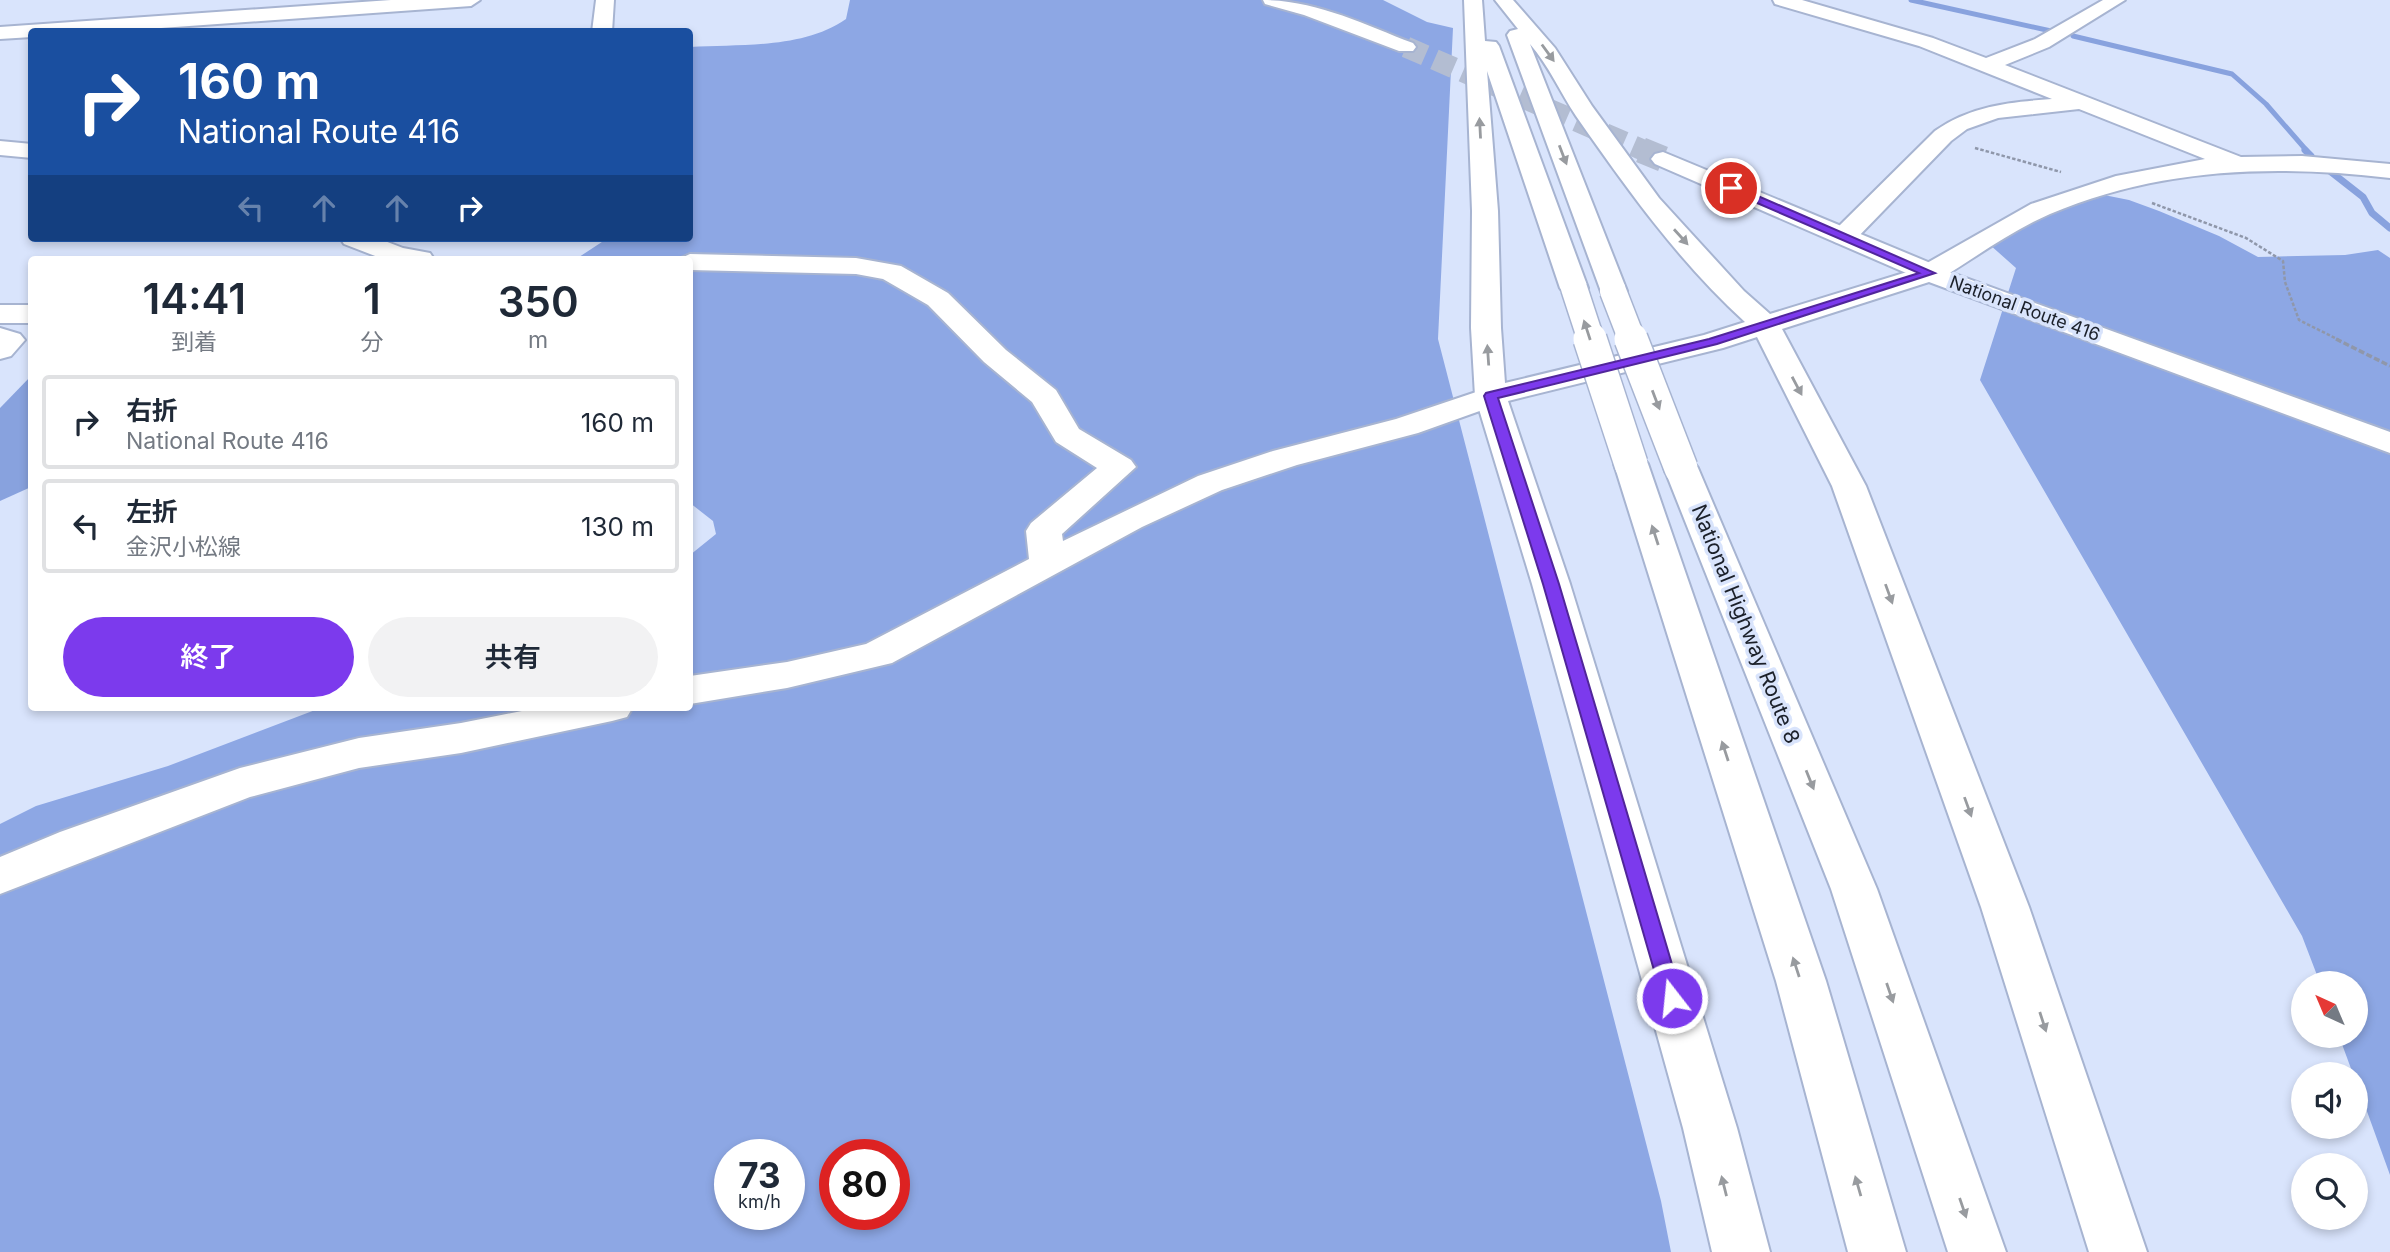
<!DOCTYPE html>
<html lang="ja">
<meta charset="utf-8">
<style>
body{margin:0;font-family:Inter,"Noto Sans JP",sans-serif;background:#f2f2f3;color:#1f2937;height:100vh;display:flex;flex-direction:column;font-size:26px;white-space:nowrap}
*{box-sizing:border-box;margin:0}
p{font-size:23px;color:#747a83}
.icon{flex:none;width:38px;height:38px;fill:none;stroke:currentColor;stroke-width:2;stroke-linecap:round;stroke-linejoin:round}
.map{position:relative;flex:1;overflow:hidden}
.panel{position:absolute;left:28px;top:256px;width:665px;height:455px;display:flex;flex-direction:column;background:#fff;border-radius:7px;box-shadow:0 4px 10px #0003}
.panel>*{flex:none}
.top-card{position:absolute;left:28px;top:28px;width:665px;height:214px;border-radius:7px;box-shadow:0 4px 10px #0003;background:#1a4fa0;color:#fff;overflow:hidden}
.needle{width:46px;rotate:316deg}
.fabs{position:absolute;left:2291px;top:971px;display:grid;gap:14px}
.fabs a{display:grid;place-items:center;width:77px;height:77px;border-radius:50%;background:#fff;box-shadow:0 4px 10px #0003;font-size:35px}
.speed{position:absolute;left:714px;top:1139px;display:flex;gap:14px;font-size:35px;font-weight:700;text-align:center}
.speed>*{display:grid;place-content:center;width:91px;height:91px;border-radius:50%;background:#fff;box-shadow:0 4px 10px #0003;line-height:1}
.speed small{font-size:18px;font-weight:400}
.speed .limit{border:10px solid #d22;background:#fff;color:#111}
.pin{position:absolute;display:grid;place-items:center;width:60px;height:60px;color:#fff;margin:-30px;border:4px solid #fff;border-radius:50%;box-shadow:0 2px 7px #0007}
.me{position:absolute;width:77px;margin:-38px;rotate:344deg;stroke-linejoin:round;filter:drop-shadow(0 0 5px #0008)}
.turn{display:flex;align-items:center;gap:24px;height:147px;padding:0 35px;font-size:32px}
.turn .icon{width:91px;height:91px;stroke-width:2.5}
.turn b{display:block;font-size:49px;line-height:60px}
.lanes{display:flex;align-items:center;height:66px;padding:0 35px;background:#0003;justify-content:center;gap:35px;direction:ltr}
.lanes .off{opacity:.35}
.eta{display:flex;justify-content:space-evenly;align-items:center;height:119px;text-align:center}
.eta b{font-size:42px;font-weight:600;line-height:49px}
.cta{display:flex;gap:14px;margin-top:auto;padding:14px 35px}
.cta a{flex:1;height:80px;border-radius:42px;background:#7c3aed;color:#fff;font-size:28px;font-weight:600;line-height:80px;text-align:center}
.cta a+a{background:#f2f2f3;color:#1f2937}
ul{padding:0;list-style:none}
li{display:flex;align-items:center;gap:21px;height:94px;margin:0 14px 10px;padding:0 21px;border:4px solid #e0e1e3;border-radius:7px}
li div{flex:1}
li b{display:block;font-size:26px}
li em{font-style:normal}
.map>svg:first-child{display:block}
</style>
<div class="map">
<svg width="2390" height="1252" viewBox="0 0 2390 1252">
<rect width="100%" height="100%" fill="#d9e4fc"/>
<g fill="#8da7e4" fill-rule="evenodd">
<path d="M850 0H1383L1427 22 1453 28 1438 339 1661 1201 1671 1252H0V824L36 806 168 766 323 707H690V555L716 534 713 521 690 503V259H576L608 238H690V47C741 44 803 49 846 19ZM730 1155H789V1214H730ZM835 1155H894V1214H835Z"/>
<polygon points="2084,191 2129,200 2159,211 2219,236 2258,257 2345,255 2378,250 2390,258 2390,1175 2356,1081 2356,1074 2353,1074 2339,1036 2356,1036 2356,984 2320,983 2302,936 1980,380 2016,268 1989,244"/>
</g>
<polygon fill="#88a2de" points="31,376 31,487 0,501 0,408"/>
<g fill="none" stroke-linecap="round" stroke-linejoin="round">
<g stroke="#88a2de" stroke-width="5">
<polyline points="1911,0 2051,31"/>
<polyline points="2073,36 2232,74 2266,104 2307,151"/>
</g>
<g stroke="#88a2de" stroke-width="7">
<polyline points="2305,150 2311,156"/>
<polyline points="2326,168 2363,197 2372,213 2390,228"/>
</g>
<polyline stroke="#b3bdd2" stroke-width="21" stroke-dasharray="21 10" stroke-linecap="butt" points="1406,47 1645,151"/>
<polyline stroke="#b3bdd2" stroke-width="26" stroke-dasharray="26 13" stroke-linecap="butt" points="1641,150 1663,159"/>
<g stroke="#a7b4d1" stroke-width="4">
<g id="minor">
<polygon points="391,0 480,0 471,6 105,32 32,32 32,37 0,39 0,27"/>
<polygon points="596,0 614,0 612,32 592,32"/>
<path d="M1773 0H1802L1933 38 1986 58 2035 39 2103 0H2125L2049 47 2005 65 2241 157 2302 156 2390 164V178C2274 164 2158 168 2050 214 2011 231 1976 257 1940 279L1930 281 1920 279 1916 273 1920 267 2031 204 2116 176 2205 159 2079 109 1998 118 1967 129 1951 141 1853 242 1844 244 1835 242 1831 236 1835 230 1935 131C1970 106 2010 102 2052 99L1919 46 1775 4Z"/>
<polygon points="0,141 32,144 32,158 0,155"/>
<polygon points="340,238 377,238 403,248 430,253 434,259 383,259 344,244"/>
<polygon points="690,254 856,258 901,266 948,293 1006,350 1056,390 1079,429 1131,460 1136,467 1062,534 1063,541 1198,476 1273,451 1396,419 1491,387 1502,389 1507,396 1502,403 1418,433 1297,465 1222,490 1142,527 892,663 787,688 690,704 690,676 787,662 866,644 1029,559 1026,531 1031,523 1097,468 1056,442 1032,402 984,362 928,305 883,279 856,274 690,270 690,259 679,259"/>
<rect x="0" y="305" width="32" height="18"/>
<polygon points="0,328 20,334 25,340 11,356 0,359"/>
<polygon points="542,707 633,707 627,717 612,721 461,753 359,768 250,797 0,894 0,857 60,832 240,768 359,738 461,723"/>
</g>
</g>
<g stroke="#a7b4d1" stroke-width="4">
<g id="major">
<path d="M1263 0C1316 0 1363 24 1413 43L1416 47 1413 51H1399L1304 15 1265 4Z"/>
<polygon points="1663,152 1940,267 1944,273 1940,279 1930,281 1920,279 1655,164 1651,159 1655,154"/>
</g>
</g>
<g stroke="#a7b4d1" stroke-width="4">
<g id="highway">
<path d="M1464 0H1482L1485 41 1496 42 1499 46 1588 288 1584 294 1574 296 1564 294 1560 288 1487 71 1498 211 1501 328 1505 383 1704 335 1745 322C1679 262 1627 189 1576 116 1560 92 1549 66 1530 44L1627 291 1623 297 1613 299 1603 297 1507 35 1510 31 1518 29 1495 0H1513L1555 48 1592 106 1659 198 1744 291 1770 314 1930 265 2390 432V453L1929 282 1782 329 1866 486 2029 907 2147 1252H2089L1981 907 1832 486 1757 337 1723 348 1508 401 1570 584 1737 1128 1770 1252H1712L1683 1128 1532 584 1475 396 1471 328 1472 211Z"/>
<polygon points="1631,454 1643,457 1648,464 1826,981 1906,1252 1848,1252 1776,981 1614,464 1619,457"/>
<polygon points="1681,458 1693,461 1698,468 1877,889 2006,1252 1948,1252 1831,889 1664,468 1669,461"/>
</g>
</g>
<g stroke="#8f97aa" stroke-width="2.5" stroke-dasharray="3.5 2" stroke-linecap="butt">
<polyline points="1975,148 2061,172"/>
<polyline points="2152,203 2246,238 2283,261 2285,282 2299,320 2339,340"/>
</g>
<polyline stroke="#8f97aa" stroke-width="3.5" stroke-dasharray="6 2.5" stroke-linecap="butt" points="2336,339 2390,366"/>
<use href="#minor" fill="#fff" fill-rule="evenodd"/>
<use href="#major" fill="#fff" fill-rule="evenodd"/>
<use href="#highway" fill="#fff" fill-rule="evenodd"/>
<g stroke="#a7b4d1" stroke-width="29" stroke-linecap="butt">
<g id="highway-bridge-far1">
<polyline points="1574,288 1591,340"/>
<polyline points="1613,291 1632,340"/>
</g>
</g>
<g stroke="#a7b4d1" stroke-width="36" stroke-linecap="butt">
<g id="highway-bridge">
<polyline points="1590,339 1631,464"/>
<polyline points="1631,339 1681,468"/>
</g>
</g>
<use href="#highway-bridge-far1" stroke="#fff" stroke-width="26"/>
<use href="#highway-bridge" stroke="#fff" stroke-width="33"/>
</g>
<defs><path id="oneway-solid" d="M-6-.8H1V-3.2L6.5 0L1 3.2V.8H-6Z" transform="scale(1.75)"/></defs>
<g fill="#989b9f">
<use href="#oneway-solid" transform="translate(1548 53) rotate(54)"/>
<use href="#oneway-solid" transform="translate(1480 128) rotate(-93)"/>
<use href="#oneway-solid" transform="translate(1563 155) rotate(69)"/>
<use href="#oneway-solid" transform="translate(1681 237) rotate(48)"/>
<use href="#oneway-solid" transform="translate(1587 330) rotate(-108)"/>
<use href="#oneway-solid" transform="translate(1488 355) rotate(-94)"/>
<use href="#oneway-solid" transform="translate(1797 386) rotate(62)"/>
<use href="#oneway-solid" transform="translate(1656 400) rotate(69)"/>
<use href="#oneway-solid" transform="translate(1655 535) rotate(-108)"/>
<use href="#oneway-solid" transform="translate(1889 594) rotate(70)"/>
<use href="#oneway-solid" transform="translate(1725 751) rotate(-108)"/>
<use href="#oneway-solid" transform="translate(1810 780) rotate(68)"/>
<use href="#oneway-solid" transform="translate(1968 807) rotate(70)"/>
<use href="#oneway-solid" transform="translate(1796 967) rotate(-108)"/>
<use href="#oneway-solid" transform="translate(1890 993) rotate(71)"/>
<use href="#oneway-solid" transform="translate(2043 1022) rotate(72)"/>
<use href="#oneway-solid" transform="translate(1724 1186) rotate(-104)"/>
<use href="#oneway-solid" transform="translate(1858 1186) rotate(-106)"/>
<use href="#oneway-solid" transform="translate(1963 1208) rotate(71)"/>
</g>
<polygon fill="#7c3aed" stroke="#51269a" stroke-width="2" points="1727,186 1735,186 1935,273 1717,344 1498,398 1559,584 1682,998 1679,1004 1672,1007 1665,1004 1662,998 1543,584 1484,396 1486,393 1709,339 1919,273 1727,190"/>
<g text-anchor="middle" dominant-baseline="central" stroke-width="7" stroke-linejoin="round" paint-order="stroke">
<g font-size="18" fill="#1b202a" stroke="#d9e4fc">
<text transform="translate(2025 308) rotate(20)">National Route 416</text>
</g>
<g font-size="21" fill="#1b202a" stroke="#d9e4fc">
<text transform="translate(1746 624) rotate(68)">National Highway Route 8</text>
</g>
</g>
</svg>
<div class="fabs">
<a><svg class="needle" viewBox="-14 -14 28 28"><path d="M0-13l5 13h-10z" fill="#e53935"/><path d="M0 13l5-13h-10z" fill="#747a83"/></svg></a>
<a><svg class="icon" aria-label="sound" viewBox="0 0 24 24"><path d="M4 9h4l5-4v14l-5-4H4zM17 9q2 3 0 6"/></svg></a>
<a><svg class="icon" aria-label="search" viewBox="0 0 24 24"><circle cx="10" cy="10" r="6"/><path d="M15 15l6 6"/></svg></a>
</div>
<div class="speed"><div>73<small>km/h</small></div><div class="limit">80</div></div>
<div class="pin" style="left:1731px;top:188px;background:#d93025"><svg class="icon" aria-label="arrive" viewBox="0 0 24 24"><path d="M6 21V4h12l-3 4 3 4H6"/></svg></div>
<svg class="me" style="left:1672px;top:998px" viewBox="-20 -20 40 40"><circle r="17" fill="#7c3aed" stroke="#fff" stroke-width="3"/><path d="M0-11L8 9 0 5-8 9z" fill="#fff"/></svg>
<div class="top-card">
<div class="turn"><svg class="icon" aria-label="right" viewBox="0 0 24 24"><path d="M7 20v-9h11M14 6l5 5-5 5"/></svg><div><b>160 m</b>National Route 416</div></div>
<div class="lanes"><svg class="icon off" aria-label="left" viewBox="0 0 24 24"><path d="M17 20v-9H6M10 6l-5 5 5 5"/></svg><svg class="icon off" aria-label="ahead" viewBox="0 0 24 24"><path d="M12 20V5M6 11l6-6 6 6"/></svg><svg class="icon off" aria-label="ahead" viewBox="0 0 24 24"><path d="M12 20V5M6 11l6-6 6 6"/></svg><svg class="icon" aria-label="right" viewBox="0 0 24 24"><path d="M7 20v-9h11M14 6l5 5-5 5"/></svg></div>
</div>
<section class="panel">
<div class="eta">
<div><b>14:41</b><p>到着</p></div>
<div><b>1</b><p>分</p></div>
<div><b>350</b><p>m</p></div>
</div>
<ul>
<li><svg class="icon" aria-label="right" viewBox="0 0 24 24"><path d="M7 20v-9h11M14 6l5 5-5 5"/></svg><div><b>右折</b><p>National Route 416</p></div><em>160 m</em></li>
<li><svg class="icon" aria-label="left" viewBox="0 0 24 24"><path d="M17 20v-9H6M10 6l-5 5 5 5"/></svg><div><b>左折</b><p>金沢小松線</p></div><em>130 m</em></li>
</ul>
<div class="cta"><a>終了</a><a>共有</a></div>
</section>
</div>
